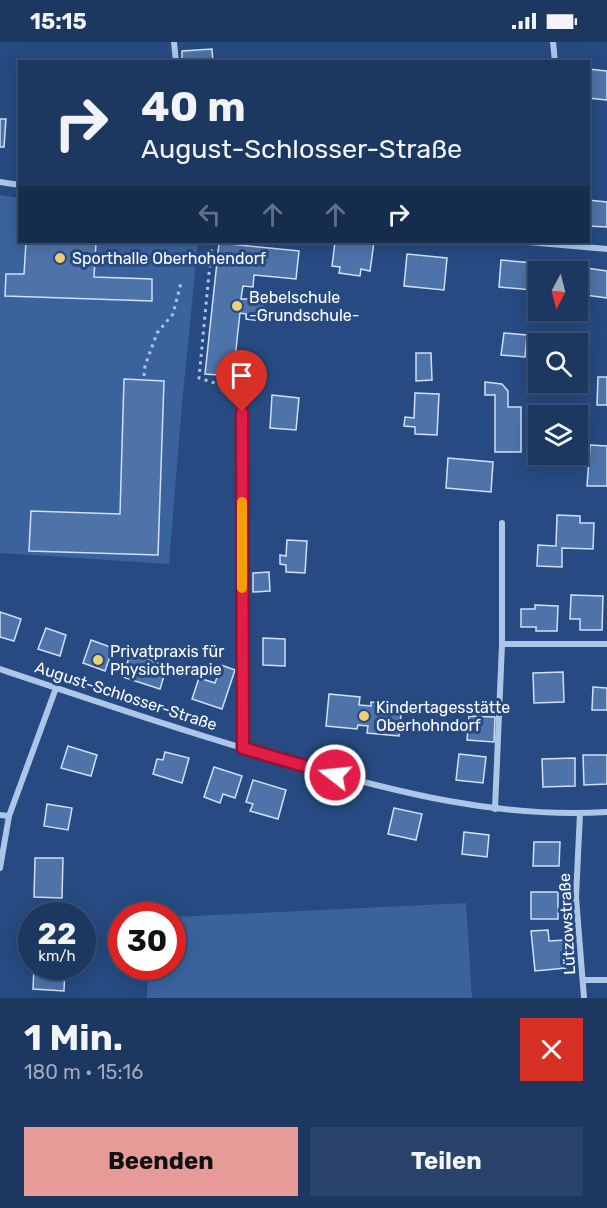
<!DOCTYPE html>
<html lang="de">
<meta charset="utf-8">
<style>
body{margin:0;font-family:Rubik,sans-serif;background:#29436a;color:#f1f3f6;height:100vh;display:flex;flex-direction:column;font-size:22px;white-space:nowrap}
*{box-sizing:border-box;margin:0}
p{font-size:20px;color:#a0acbd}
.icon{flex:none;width:33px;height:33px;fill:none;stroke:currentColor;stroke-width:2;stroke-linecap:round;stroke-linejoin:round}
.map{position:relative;height:956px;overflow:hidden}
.sheet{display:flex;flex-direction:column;background:#1c3861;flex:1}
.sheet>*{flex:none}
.banner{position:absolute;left:18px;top:18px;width:572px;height:183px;border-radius:0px;box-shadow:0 3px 15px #0003,0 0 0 2px #3a5276;background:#1c3861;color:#f1f3f6;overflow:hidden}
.needle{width:39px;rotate:187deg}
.buttons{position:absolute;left:528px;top:219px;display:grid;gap:12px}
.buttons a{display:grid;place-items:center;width:60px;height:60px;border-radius:0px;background:#1c3861;box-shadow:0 3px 15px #0003,0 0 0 2px #3a5276;font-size:30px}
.speed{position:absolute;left:18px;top:860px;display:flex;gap:12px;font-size:30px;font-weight:700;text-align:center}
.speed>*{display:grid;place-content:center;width:78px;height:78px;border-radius:50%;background:#1c3861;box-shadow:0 3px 15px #0003,0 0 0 2px #3a5276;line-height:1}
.speed small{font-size:15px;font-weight:400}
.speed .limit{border:9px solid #d22;background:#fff;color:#111}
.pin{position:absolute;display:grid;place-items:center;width:51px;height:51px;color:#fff;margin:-62px -26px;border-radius:50% 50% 50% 0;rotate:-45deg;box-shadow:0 0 6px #0007}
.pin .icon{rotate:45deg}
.me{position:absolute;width:66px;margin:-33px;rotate:286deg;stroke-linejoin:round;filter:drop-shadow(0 0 4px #0008)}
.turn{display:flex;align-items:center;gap:21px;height:126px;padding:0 24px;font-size:27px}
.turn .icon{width:78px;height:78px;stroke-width:2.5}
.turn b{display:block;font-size:42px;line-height:51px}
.lanes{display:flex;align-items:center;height:57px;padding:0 24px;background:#0003;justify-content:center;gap:30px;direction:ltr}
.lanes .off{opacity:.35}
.round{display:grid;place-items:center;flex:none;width:63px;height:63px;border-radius:0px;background:#29436a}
.head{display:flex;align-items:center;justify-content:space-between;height:102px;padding:0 24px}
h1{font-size:36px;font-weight:700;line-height:45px}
.button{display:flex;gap:12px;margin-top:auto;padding:12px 24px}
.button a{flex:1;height:69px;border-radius:0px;background:#e69b98;color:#111;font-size:24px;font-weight:700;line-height:69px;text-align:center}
.button a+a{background:#29436a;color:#f1f3f6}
.status{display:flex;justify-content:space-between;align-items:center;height:42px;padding:0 30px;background:#1c3861;direction:ltr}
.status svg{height:16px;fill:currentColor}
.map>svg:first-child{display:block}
</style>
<div class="status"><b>15:15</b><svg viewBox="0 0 49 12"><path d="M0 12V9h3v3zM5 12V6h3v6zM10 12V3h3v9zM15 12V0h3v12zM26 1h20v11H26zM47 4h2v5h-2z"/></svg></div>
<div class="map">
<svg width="607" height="956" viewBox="0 0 607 956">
<rect width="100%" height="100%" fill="#264a81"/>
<g fill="#3a639e">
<polygon points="0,153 19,156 20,200 198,200 182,362 169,522 0,511"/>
<polygon points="466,861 472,956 147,956 148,924 172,924 173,875"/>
</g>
<g fill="#4e73a9" stroke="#d0e0f5" stroke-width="1.5">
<polygon points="212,7 213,20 182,20 182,9"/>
<polygon points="588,27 607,29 607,58 588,56"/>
<polygon points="0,77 6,77 4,105 0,105"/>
<polygon points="588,158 607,160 607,185 588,184"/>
<polygon points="26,200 96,200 94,235 152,237 152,259 5,254 6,232 24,232"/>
<polygon points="335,200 374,200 370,229 361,227 360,234 339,231 340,225 332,224"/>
<polygon points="219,201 299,209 296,237 254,233 253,245 243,244 241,257 249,257 249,254 264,255 261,279 246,277 246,272 240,271 233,334 205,332"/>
<polygon points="407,212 447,216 444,248 404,244"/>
<polygon points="501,218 534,221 532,248 499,245"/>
<polygon points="580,225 607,229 607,256 578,252"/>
<polygon points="504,291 527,293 525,315 501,313"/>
<polygon points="416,311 431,311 432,338 416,339"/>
<polygon points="598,335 607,335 607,363 597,363"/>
<polygon points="124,337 164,339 158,513 29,509 31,469 120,472"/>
<polygon points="485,340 502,342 508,349 508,365 521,365 521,410 495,410 495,353 485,353"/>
<polygon points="415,351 439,352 437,393 415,392 415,385 404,384 405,375 414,376"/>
<polygon points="272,353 299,356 296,388 270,386"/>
<polygon points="590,403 607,404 607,444 587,444"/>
<polygon points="448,416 493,420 491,450 446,446"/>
<polygon points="557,473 580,474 580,481 594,481 593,507 562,506 562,525 537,524 538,503 556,504"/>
<polygon points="287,498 307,499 305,531 286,530 286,523 280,522 280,513 286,514"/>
<polygon points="269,530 270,549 253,550 253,531"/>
<polygon points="571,553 603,554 602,588 580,588 580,577 570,577"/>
<polygon points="535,563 558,564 557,589 536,589 536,585 521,585 521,567 535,567"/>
<polygon points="0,570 21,577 14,599 0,595"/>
<polygon points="46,586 66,593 60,614 38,607"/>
<polygon points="263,596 285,597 285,624 263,623"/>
<polygon points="91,598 113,606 105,629 83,621"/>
<polygon points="130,612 167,624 160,647 123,635"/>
<polygon points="221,623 235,628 222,667 192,657 199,636 215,641"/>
<polygon points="563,630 564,660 534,661 533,631"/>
<polygon points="593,645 607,646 607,668 592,668"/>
<polygon points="329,652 360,655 359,663 371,664 371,660 402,663 399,694 367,691 368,684 358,683 357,687 326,684"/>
<polygon points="469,674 495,675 494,700 467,698"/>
<polygon points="68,704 97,713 91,734 61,726"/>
<polygon points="165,710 189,716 182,741 153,732 157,717 163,718"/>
<polygon points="459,712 486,715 483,741 456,738"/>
<polygon points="583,713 607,713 607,742 584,743"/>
<polygon points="575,716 575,744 543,745 542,717"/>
<polygon points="214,725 242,734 235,756 223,752 220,761 204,755"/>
<polygon points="253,738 286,748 278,777 250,769 253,762 246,760"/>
<polygon points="47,762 72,766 68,788 44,784"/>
<polygon points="394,766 422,772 416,798 388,792"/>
<polygon points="464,790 489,793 487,815 462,812"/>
<polygon points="534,800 560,800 559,824 533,824"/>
<polygon points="35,816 63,816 62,856 34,855"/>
<rect x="531" y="850" width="27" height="27"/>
<polygon points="34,869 65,870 65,873 34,873"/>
<polygon points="548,888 549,899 564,898 566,926 535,929 531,889"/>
<polygon points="34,924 58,924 58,926 65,926 64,949 33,947"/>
</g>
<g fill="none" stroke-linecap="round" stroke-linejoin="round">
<g stroke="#adc5e6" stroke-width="3" stroke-dasharray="3 4.5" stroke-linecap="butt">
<polyline points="212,200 199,336 224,344 236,361"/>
<polyline points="144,334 145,324 157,291 173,272 181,241"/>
</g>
<g stroke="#adc5e6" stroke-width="6">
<polyline points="174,0 176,20"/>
<polyline points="553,0 555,20"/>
<polyline points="0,140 20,143"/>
<polyline points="528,200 607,207"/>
<polyline points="242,370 243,707"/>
<polyline points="502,602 607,602"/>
<path d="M0 627C98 660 195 693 294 721 396 750 500 777 607 770"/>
<polyline points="495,767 502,602 502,481"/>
<polyline points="580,771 576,855 584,956"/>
<polyline points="0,773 9,774"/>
<polyline points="0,826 9,774 56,646"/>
<polyline points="583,938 607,938"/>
</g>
</g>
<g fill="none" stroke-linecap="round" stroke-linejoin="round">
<g stroke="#92132f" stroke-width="15">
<polyline id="route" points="242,370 243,706 335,733"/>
</g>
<use href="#route" stroke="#e11d48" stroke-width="10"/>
<polyline stroke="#f59e0b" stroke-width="10" points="242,460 242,546"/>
</g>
<g fill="#efd072" stroke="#264a81" stroke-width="2">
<circle cx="60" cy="216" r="6"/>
<circle cx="237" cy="264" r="6"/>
<circle cx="98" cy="618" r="6"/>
<circle cx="364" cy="674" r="6"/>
</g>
<g text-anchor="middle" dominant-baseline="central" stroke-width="6" stroke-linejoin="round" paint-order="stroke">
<g font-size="16" fill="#fff" stroke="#264a81" text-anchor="start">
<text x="72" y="216">Sporthalle Oberhohendorf</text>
<text x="249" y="255">Bebelschule<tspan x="249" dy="18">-Grundschule-</tspan></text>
<text x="110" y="609">Privatpraxis für<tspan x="110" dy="18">Physiotherapie</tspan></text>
<text x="376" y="665">Kindertagesstätte<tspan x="376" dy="18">Oberhohndorf</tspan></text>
</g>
<g font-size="16" fill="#fff" stroke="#264a81">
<text transform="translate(126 654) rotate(18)">August-Schlosser-Straße</text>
<text transform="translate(567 882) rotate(-93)">Lützowstraße</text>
</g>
</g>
</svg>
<div class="buttons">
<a><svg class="needle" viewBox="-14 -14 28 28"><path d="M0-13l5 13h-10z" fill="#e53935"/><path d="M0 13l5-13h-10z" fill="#a0acbd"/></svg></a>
<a><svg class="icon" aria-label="search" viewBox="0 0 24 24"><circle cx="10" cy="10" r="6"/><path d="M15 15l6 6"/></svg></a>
<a><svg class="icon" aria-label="layers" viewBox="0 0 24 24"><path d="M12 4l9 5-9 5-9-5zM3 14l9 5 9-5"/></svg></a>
</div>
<div class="speed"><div>22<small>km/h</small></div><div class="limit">30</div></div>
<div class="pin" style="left:242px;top:370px;background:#d93025"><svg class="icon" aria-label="arrive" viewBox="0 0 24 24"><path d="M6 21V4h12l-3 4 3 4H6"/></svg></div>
<svg class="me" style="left:335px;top:733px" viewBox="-20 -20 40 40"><circle r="17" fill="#e11d48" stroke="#fff" stroke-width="3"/><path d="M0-11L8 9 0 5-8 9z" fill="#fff"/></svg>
<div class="banner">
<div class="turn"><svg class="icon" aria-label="right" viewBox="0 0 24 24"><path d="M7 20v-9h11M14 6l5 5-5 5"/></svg><div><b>40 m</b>August-Schlosser-Straße</div></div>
<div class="lanes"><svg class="icon off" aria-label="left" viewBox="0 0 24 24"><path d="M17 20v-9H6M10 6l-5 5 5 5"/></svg><svg class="icon off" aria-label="ahead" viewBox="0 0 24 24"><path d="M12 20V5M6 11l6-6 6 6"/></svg><svg class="icon off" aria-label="ahead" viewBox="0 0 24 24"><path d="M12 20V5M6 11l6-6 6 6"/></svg><svg class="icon" aria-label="right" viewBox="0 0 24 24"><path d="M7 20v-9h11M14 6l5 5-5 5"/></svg></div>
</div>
</div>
<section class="sheet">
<div class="head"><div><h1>1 Min.</h1><p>180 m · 15:16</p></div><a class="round" style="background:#d93025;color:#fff"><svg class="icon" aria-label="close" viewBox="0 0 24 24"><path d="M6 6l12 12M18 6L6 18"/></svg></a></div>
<div class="button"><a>Beenden</a><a>Teilen</a></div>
</section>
